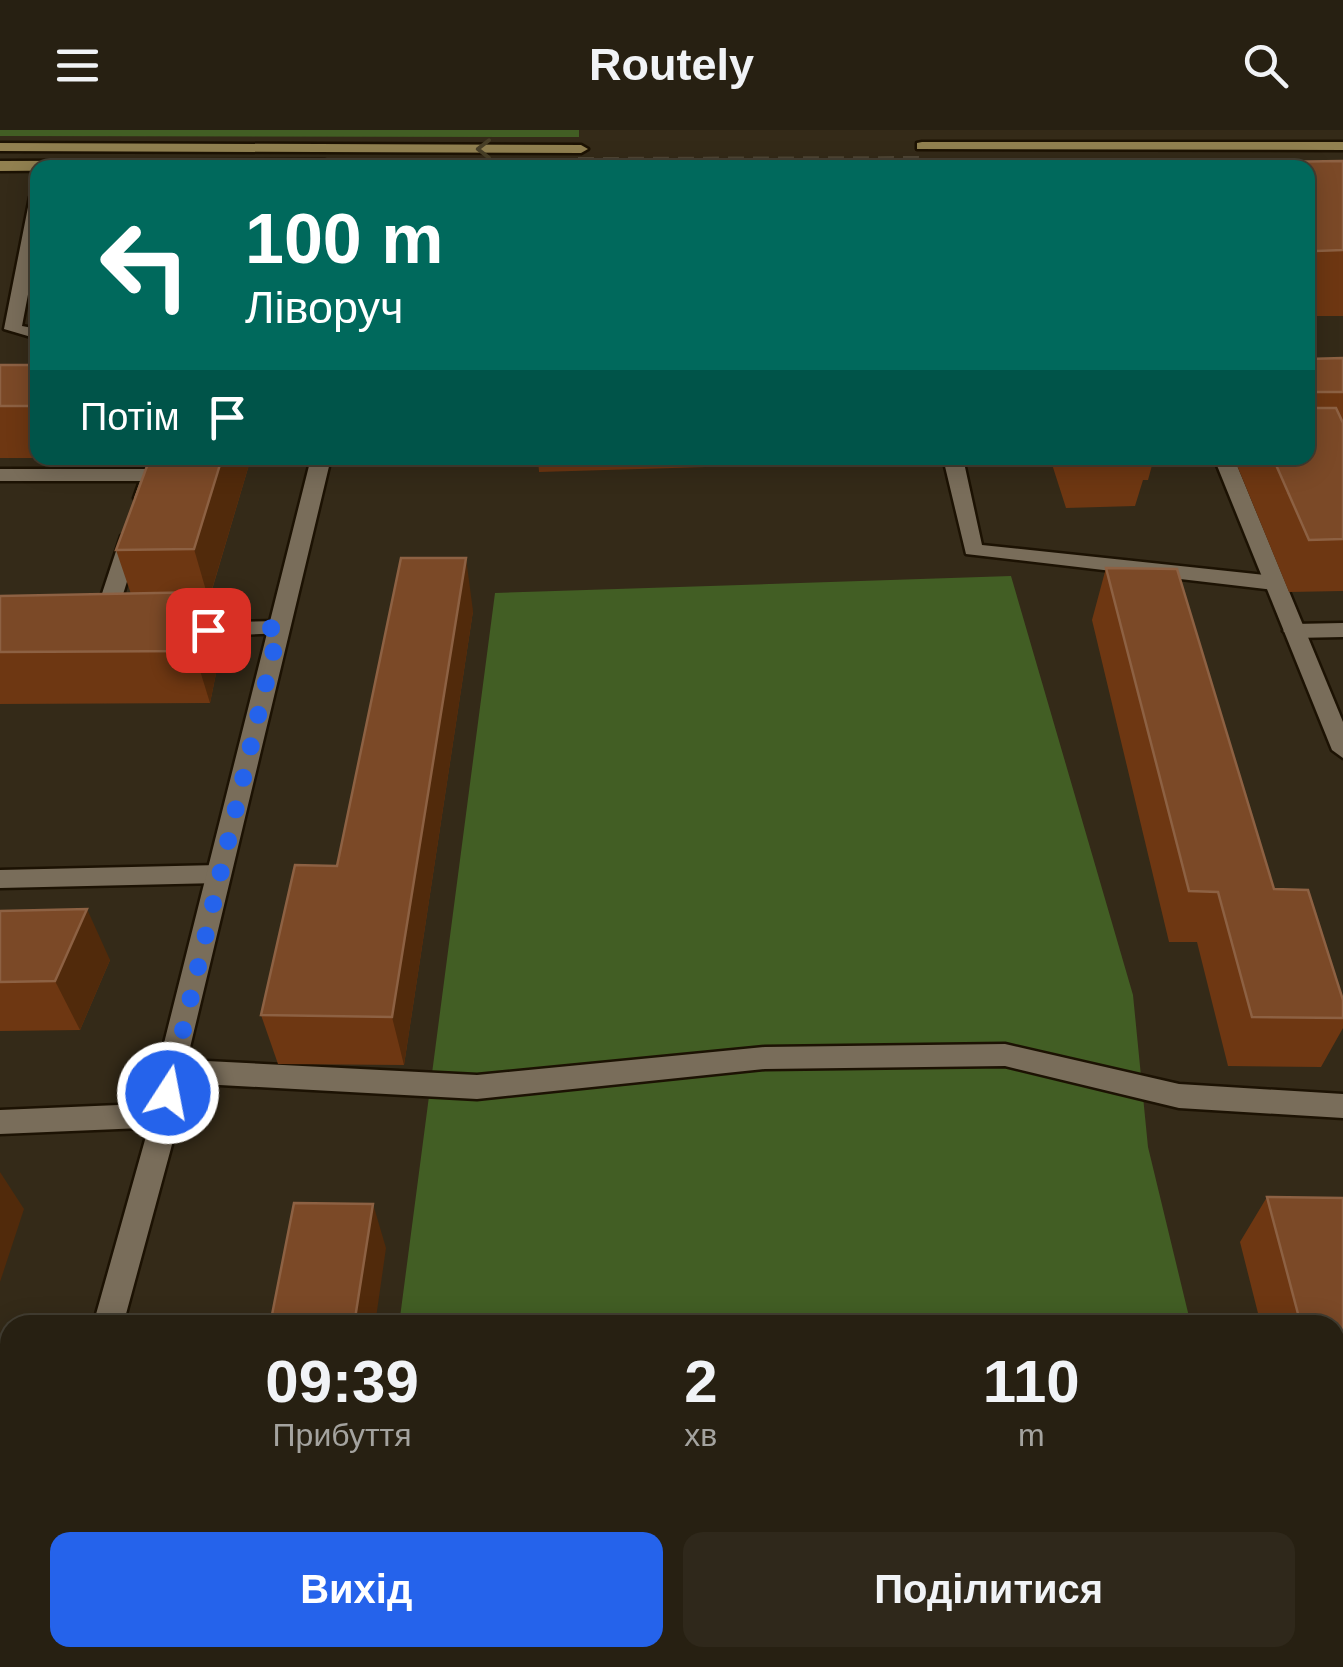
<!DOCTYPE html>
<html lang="uk">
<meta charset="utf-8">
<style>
body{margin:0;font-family:Helvetica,sans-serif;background:#2f281b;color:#f1f3f6;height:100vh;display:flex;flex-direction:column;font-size:38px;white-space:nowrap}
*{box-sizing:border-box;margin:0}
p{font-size:32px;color:#a4a39f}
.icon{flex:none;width:55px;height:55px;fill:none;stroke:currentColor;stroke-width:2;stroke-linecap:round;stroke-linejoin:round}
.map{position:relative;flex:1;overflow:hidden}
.side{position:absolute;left:0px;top:1185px;width:1345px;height:352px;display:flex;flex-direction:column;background:#272012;border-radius:30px 30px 0 0;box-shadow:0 5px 25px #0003,0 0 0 2px #433e32}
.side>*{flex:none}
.guide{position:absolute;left:30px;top:30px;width:1285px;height:305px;border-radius:20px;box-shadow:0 5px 25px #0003,0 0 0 2px #433e32;background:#00695c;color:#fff;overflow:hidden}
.pin{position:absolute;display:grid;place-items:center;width:85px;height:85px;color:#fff;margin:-42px;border-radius:20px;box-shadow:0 5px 15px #0006}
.me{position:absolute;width:110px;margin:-55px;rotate:11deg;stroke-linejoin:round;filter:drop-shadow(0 0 8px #0008)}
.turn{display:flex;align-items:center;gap:35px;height:210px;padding:0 50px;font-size:45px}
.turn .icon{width:130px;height:130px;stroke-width:2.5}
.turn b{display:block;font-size:70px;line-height:85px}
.then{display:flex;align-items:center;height:95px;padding:0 50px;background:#0003;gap:20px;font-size:38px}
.eta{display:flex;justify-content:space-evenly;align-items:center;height:170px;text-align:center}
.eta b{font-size:60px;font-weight:700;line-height:70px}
.cta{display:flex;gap:20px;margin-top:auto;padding:20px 50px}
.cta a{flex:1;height:115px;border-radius:20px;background:#2563eb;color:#fff;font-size:40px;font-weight:700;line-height:115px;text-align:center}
.cta a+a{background:#2f281b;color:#f1f3f6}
header{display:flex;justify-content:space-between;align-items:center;height:130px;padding:0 50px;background:#272012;font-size:45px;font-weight:700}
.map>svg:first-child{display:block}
</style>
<header><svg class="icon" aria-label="menu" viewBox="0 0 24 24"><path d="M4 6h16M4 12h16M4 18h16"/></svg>Routely<svg class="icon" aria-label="search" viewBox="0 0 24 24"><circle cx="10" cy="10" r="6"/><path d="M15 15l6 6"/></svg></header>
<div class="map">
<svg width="1343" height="1537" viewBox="0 0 1343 1537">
<rect width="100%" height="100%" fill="#342a18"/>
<g fill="#425e24">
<polygon points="0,0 579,0 579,7 0,6"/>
<polygon points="1011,446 1133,865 1148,1017 1191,1195 399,1195 495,463"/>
<polygon points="355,1528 1270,1528 1273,1537 354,1537"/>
</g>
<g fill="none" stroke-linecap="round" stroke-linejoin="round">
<polyline stroke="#4f4635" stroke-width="16" stroke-dasharray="16 9" stroke-linecap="butt" points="578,35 925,34"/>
<g stroke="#1c1203" stroke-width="5">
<g id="lane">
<polygon points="943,328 963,328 982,415 1275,446 1285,453 1275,460 966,424"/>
<polygon points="0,339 151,339 161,345 154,368 144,374 134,368 140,351 0,351"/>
<polygon points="131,400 141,406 113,497 110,502 94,502 91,497 121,406"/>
<polygon points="279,491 290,498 287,503 184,507 173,500 184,493"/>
<polygon points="1343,493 1343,507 1294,508 1283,501 1294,494"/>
<polygon points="219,735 231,744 219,753 0,758 0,740"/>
<polygon points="166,973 176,977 180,985 176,993 166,997 0,1004 0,980"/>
<rect x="0" y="1360" width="10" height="34"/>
</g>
</g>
<g stroke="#1c1203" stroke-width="5">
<g id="street">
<polygon points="38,62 38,112 22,196 38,199 38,209 4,199 30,67"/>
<polygon points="311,328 331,328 187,930 477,945 765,917 1005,914 1179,954 1343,964 1343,988 1179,978 1005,936 765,939 477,969 183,953 180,985 123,1195 93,1195 152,985 157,941"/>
<polygon points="1214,328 1234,328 1343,592 1343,628 1332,620"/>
<polygon points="10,1513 10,1528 33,1528 31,1537 0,1537 0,1524"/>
</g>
</g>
<g stroke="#1c1203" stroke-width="5">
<g id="secondary">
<polygon points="922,12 1343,12 1343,20 917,19 917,13"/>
<polygon points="0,13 581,15 588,19 581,23 0,21"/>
<polygon points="325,30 330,32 331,38 0,41 0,31"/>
</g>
</g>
<use href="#lane" fill="#796d5a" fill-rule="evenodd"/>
<use href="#street" fill="#796d5a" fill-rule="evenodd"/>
<use href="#secondary" fill="#918050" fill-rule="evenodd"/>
</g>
<g fill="#6e3712">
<polygon points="1343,31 1343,186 1308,186 1308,38 1262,38 1264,32"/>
<polygon points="1343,228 1343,461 1289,462 1234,328 1308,328 1308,229"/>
<polygon points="0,235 38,235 38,328 61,328 0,328"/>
<polygon points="150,328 251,328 209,470 222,514 210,573 0,574 0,466 131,464 116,420"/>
<polygon points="538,328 740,328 740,336 539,342"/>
<polygon points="1050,328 1154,328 1148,350 1143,350 1135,376 1066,378"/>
<polygon points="1106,438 1274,759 1343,870 1343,898 1321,937 1228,936 1197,812 1169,812 1092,490"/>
<polygon points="473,481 404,935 278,934 261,885 337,736"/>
<polygon points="0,781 110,830 80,900 0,901"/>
<polygon points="1267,1067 1343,1068 1343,1515 1335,1484 1335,1195 1261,1195 1240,1112"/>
</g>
<g fill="#512a0b">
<polygon points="222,328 251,328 209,469 222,514 210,573 194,521 207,464 194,419"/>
<polygon points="466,428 473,481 404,935 392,887"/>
<polygon points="87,779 110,830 80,900 55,851"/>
<polygon points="0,1042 24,1079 0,1152"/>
<polygon points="373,1074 386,1118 375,1195 354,1195"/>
<polygon points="302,1528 326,1528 325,1537 301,1537"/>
</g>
<g fill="#7b4927" stroke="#8d6143" stroke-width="2.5">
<polygon points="1343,31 1343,120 1316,121 1308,107 1308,38 1267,38 1264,32"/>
<polygon points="1343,228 1343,262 1308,262 1308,229"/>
<rect x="0" y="235" width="38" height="41"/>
<polygon points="1308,271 1311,278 1336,278 1343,293 1343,409 1309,410 1273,328 1308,328"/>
<polygon points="150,328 222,328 194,419 116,420"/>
<polygon points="401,428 466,428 392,887 261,885 295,735 337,736"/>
<polygon points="1106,438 1177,439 1274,759 1308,760 1343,870 1343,888 1252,887 1218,762 1189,761"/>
<polygon points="207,462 194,521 0,522 0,466"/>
<polygon points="87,779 55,851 0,852 0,781"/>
<polygon points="1267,1067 1343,1068 1343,1347 1335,1318 1335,1195 1301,1195"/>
<polygon points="294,1073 373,1074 354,1195 270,1195"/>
<polygon points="206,1528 302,1528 301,1537 204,1537"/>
</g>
<defs><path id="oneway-chevron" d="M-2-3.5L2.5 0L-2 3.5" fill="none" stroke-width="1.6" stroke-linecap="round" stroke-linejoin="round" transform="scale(2.5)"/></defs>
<use stroke="#483f27" href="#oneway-chevron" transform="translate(484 19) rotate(-180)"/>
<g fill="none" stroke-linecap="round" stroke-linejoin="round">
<polyline stroke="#2563eb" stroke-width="18" stroke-dasharray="0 32.4" points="168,963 279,498 208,500"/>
</g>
</svg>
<div class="pin" style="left:208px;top:500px;background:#d93025"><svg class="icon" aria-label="arrive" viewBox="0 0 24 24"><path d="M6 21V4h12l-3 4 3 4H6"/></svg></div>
<svg class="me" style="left:168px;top:963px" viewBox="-20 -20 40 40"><circle r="17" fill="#2563eb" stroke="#fff" stroke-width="3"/><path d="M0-11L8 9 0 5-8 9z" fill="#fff"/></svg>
<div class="guide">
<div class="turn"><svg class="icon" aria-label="left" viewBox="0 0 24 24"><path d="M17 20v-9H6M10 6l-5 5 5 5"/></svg><div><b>100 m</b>Ліворуч</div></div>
<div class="then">Потім<svg class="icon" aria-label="arrive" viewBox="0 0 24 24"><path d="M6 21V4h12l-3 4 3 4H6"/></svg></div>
</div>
<section class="side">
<div class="eta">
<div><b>09:39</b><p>Прибуття</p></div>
<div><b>2</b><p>хв</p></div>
<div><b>110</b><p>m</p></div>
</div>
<div class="cta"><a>Вихід</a><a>Поділитися</a></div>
</section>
</div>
